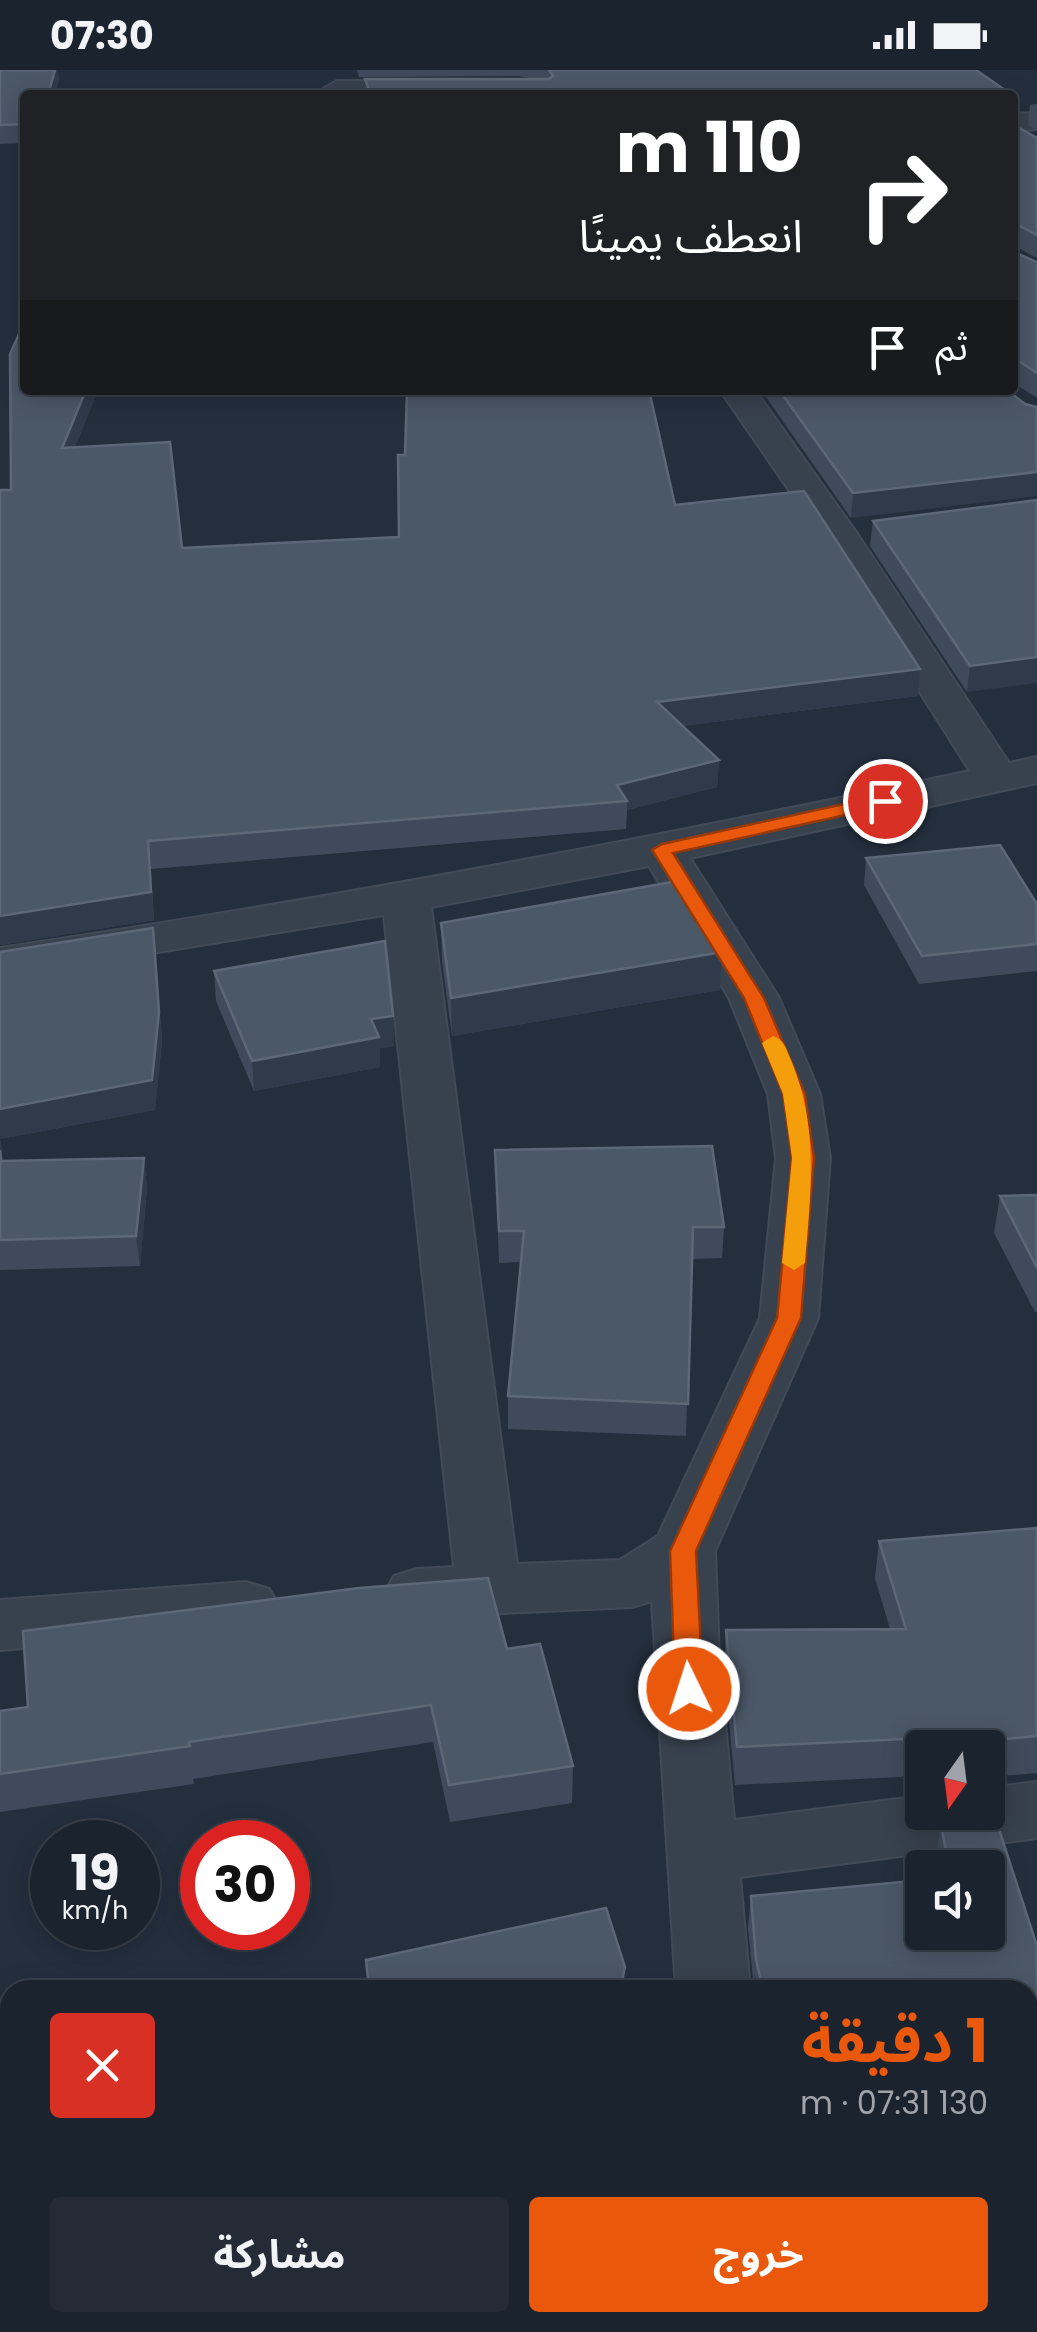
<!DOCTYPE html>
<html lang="ar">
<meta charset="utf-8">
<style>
body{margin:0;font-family:Poppins,"Noto Sans Arabic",sans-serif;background:#242b36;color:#f1f3f6;direction:rtl;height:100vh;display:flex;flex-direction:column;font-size:38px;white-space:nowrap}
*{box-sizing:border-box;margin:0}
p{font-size:32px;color:#a0a4aa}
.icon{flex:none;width:55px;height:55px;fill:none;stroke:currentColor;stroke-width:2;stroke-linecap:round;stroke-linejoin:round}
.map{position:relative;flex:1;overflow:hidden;direction:ltr}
.sheet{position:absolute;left:0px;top:1910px;width:1038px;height:352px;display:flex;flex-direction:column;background:#1b232e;border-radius:30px 30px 0 0;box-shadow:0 5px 25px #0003,0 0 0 2px #39404a;direction:rtl}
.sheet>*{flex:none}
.banner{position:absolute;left:20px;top:20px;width:998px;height:305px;border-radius:10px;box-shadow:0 5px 25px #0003,0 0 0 2px #39404a;direction:rtl;background:#202124;color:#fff;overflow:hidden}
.needle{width:65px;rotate:194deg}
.controls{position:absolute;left:905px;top:1660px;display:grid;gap:20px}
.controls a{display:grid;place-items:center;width:100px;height:100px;border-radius:10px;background:#1b232e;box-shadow:0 5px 25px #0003,0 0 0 2px #39404a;font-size:50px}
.speed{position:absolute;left:30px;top:1750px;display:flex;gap:20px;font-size:50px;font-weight:700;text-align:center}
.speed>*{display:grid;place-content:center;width:130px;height:130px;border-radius:50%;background:#1b232e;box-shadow:0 5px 25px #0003,0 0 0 2px #39404a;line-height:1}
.speed small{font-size:25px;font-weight:400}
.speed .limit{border:15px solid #d22;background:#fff;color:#111}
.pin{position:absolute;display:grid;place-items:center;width:85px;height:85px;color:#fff;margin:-42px;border:5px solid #fff;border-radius:50%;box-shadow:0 2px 10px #0007}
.me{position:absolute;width:110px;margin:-55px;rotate:356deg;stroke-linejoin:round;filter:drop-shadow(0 0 8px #0008)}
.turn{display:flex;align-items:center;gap:35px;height:210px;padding:0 50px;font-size:45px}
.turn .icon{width:130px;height:130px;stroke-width:2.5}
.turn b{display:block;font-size:70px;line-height:85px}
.then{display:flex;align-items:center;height:95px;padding:0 50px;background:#0003;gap:20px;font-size:38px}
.round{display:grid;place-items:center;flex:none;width:105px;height:105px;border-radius:10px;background:#242b36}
.summary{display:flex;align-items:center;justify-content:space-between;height:170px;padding:0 50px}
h1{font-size:60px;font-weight:700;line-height:75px;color:#ea580c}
.action{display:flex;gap:20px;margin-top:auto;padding:20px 50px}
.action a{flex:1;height:115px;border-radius:10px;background:#ea580c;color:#fff;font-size:40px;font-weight:700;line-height:115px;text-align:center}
.action a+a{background:#242b36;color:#f1f3f6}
.status{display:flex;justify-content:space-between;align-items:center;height:70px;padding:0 50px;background:#1b232e;direction:ltr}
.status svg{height:28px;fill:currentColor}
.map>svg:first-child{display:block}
</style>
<div class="status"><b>07:30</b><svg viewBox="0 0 49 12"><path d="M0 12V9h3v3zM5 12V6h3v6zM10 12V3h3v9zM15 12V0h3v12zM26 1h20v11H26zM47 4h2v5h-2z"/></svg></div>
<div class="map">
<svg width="1037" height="2262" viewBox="0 0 1037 2262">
<rect width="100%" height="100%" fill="#242f3e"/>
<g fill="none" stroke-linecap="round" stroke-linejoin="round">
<g stroke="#414a57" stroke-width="4">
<g id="street">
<polygon points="518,10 541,14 549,25 328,25 323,19 337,11"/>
<polygon points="1037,43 1037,59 1012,61 1012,44"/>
<path d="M720 320H755L858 465 1009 693 1037 687V713L690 788 779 928 820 1024 830 1088 818 1248 715 1481 719 1587 734 1750 922 1726V1742H988V1718L1037 1712V1768L740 1807 750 1920H676L652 1531 632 1537 417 1547 394 1540 385 1523 394 1506 417 1499 454 1497 384 845 0 908V878C326 830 648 769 970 701L820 465ZM649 796 729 928 768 1024 776 1088 760 1248 658 1466 620 1490 517 1494 431 837Z"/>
<polygon points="246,1512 269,1519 279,1536 269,1553 246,1560 0,1580 0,1530"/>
<polygon points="1037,2031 1037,2101 1028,2103 1028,2033"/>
<rect x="639" y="2252" width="82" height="10"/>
</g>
</g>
<use href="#street" fill="#38414e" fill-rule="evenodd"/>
</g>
<g fill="#3f4b5c">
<polygon points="0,0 59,10 25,25 25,73 0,74"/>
<polygon points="357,0 976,0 1012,25 366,25 365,9 533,9 519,6 359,7"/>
<polygon points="1037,34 1037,61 1028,55 1030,35"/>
<polygon points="1012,54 1037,68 1037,188 1014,176"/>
<polygon points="1012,181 1037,192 1037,328 1012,312"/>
<polygon points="98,320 75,377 182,478 399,467 405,385 675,435 918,626 682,656 719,690 717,717 627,740 626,759 151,799 154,850 0,875 0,420 11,420"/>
<polygon points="761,320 1007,320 851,448"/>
<polygon points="1037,430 967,622 870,476 873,451"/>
<polygon points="866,788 1037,834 1037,901 919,914 864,815"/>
<polygon points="441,853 722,882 720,920 452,966 442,891"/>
<polygon points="0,882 156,886 162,971 155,1040 0,1069 3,1091 144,1088 147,1118 140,1196 0,1200"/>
<polygon points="214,901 393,946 394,976 380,978 380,997 254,1021 216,931"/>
<polygon points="495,1080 724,1157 722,1188 692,1189 686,1366 508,1359 508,1326 521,1192 499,1193"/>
<polygon points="1037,1125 1037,1242 1035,1242 994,1163 1000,1126"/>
<polygon points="1037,1458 1037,1703 988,1707 988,1678 922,1678 922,1717 920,1706 735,1715 724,1598 726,1560 890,1559 875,1508 879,1471"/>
<polygon points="507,1579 573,1696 572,1733 450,1752 433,1672 193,1709 194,1714 0,1742 0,1641"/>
<polygon points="995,1747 1037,1876 1037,2024 1028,2026 1028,1920 754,1920 748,1857 751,1826 922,1810 922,1862 988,1862 988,1798 938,1798 936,1785 941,1754"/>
<polygon points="730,2252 1028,2252 1037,2262 732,2262"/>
</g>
<g fill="#2f3b4b">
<polygon points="55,0 58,0 59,10 55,25 48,25"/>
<polygon points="1016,27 1013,48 1012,48 1012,29"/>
<polygon points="1016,154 1014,176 1012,176 1012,156"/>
<polygon points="86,320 98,320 65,402 62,378"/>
<polygon points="1037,402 1037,426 851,448 853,423"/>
<polygon points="1037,587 1037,613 967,622 970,596"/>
<polygon points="920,599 918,626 656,659 657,632"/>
<polygon points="719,690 717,717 627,740 627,731 617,715"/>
<polygon points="148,771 154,850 0,875 0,846"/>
<polygon points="153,858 162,971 155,1040 0,1069 6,1121 0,1080 0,1039"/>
<polygon points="722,882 720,920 452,966 451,928"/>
<polygon points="393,946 394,976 380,978 380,997 254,1021 252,991 371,949"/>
<polygon points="144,1088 147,1118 140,1196 136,1166"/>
<polygon points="625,1897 624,1920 620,1920"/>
<polygon points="1037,1995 1037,2024 1028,2026 1028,1997"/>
</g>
<g fill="#4b5868" stroke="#5c6777" stroke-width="2.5">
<polygon points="0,0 55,0 48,25 25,25 25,54 0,55"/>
<polygon points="549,0 976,0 1012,25 371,25 365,9 549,9 553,6"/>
<polygon points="1012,54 1037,68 1037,165 1016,154 1012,156"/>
<polygon points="1012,181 1037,192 1037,303 1014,288 1012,290"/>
<polygon points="25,251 25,320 86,320 62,378 170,372 182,478 399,467 398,385 405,385 407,320 649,320 675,435 804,421 920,599 657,632 719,690 617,715 627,731 148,771 151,822 0,846 0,420 11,420 10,284"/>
<polygon points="779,320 1007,320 1025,334 1037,337 1037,402 853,423"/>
<polygon points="1037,430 1037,587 970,596 873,451"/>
<polygon points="1000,775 1037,834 1037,874 922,886 866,788"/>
<polygon points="678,811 722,882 451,928 441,853"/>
<polygon points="153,858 159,942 152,1010 0,1039 0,882"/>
<polygon points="385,871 393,946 371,949 379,967 252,991 214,901"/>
<polygon points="712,1076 724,1157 693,1157 688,1334 508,1326 524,1161 499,1161 495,1080"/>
<polygon points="0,1080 1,1091 144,1088 136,1166 0,1170"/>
<polygon points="1037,1125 1037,1198 1000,1126"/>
<polygon points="1037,1458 1037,1666 974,1672 976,1678 928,1678 926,1668 737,1677 726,1560 906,1559 879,1471"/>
<polygon points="488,1508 507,1579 540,1574 573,1696 449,1715 431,1635 189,1672 190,1676 0,1704 0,1641 28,1637 23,1561 359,1518"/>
<polygon points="995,1747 1037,1876 1037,1995 1028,1997 1028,1920 763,1920 756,1889 751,1826 922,1810 922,1862 988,1862 988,1798 949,1798 941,1754"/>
<polygon points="606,1838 625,1897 620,1920 310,1920 368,1909 366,1890"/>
<polygon points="1028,2167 1037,2186 1037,2262 753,2262 749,2252 1028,2252"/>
<polygon points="278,2252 357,2252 361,2262 252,2262"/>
</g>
<polygon fill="#ea580c" stroke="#983908" stroke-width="2.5" points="885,725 891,727 891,735 673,783 764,928 805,1024 814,1088 801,1248 696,1481 703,1619 699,1626 689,1629 679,1626 675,1619 670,1481 777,1248 792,1088 783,1024 744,928 652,780 662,774"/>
<path fill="#f59e0b" d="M773 966C785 970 786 979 791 990 819 1057 811 1122 805 1193L794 1200 782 1193 792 1088 783 1024 762 973Z"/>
</svg>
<div class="controls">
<a><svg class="needle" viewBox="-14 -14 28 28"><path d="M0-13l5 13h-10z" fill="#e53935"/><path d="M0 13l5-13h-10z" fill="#a0a4aa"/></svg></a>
<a><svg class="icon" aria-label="sound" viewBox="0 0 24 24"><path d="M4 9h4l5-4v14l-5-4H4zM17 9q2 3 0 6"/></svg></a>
</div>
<div class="speed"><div>19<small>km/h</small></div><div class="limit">30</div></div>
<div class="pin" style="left:885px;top:731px;background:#d93025"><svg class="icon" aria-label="arrive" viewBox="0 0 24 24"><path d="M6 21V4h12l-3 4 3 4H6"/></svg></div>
<svg class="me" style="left:689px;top:1619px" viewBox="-20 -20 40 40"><circle r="17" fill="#ea580c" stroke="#fff" stroke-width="3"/><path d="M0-11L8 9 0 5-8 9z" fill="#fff"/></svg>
<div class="banner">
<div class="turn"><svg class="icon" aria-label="right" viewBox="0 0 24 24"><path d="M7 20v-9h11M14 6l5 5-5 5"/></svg><div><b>110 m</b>انعطف يمينًا</div></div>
<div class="then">ثم<svg class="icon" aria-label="arrive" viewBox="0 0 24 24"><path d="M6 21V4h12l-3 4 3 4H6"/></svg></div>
</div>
<section class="sheet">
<div class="summary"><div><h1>1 دقيقة</h1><p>130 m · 07:31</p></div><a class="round" style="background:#d93025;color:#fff"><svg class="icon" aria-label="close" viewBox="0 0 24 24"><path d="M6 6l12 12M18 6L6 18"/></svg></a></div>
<div class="action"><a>خروج</a><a>مشاركة</a></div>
</section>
</div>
